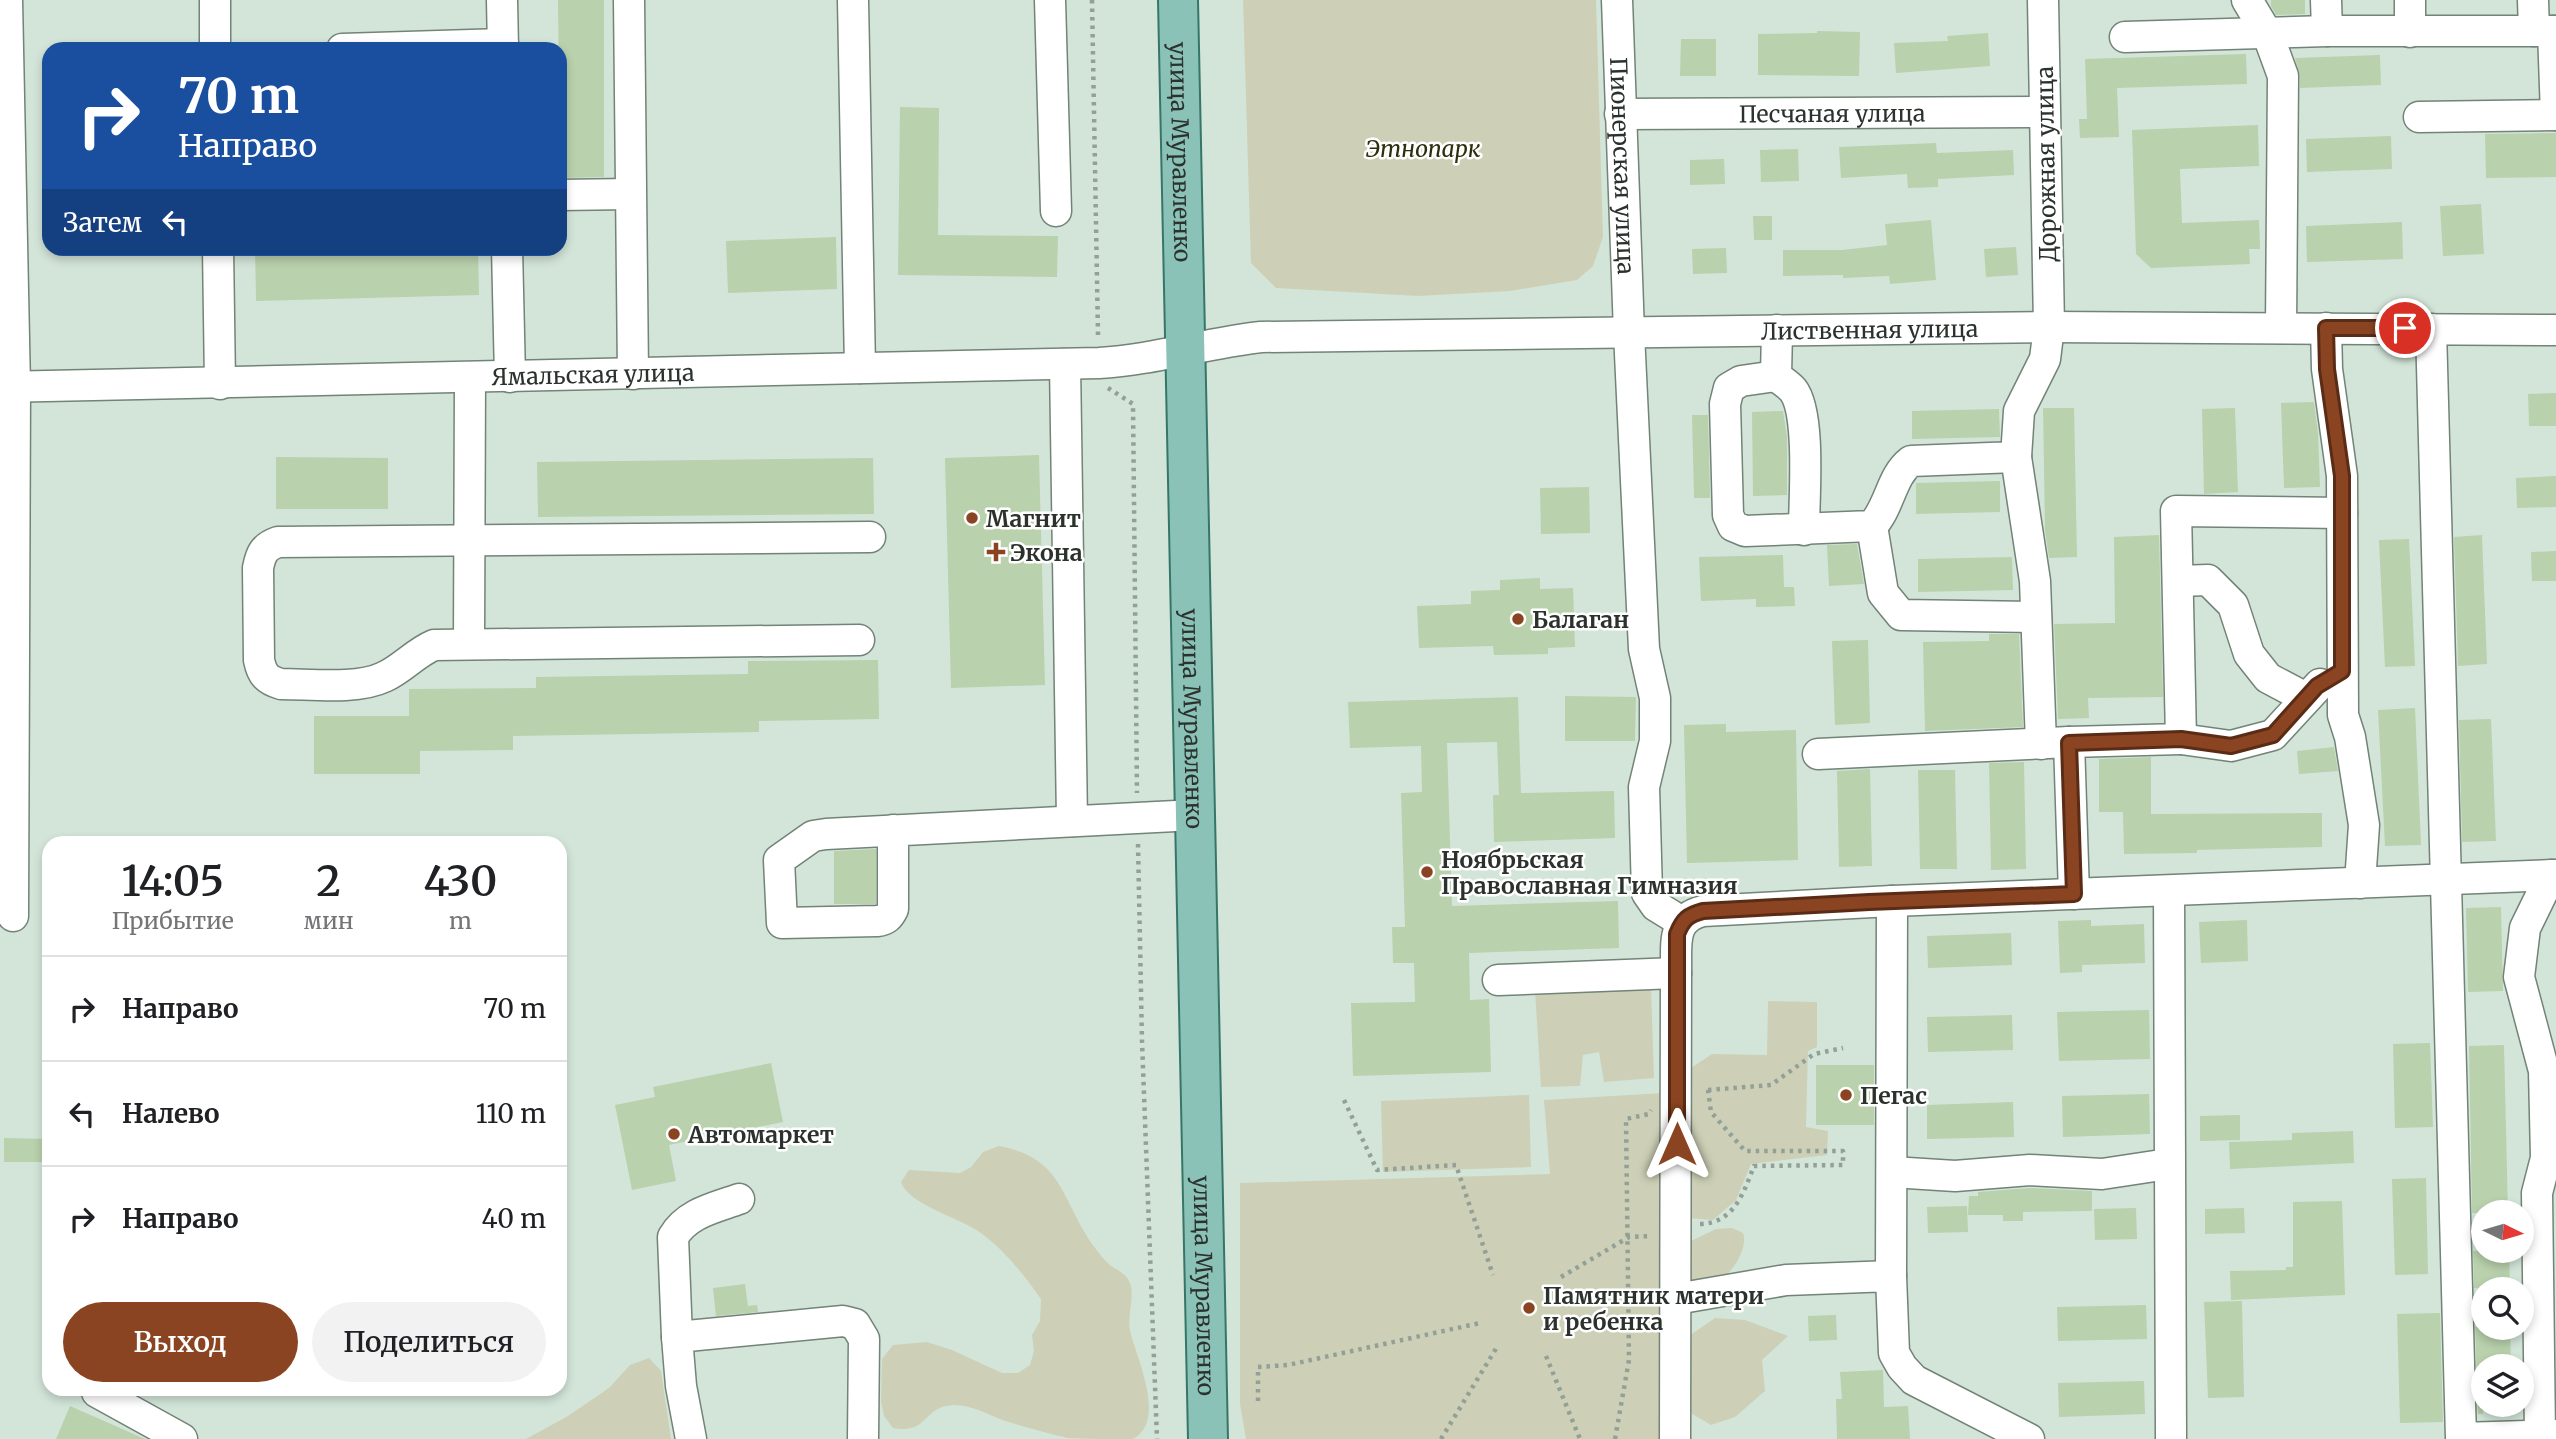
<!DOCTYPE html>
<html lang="ru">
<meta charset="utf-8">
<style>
body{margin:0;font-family:Merriweather,serif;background:#f2f2f2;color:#202124;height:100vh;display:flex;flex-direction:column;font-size:26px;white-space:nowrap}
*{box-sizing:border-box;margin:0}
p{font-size:23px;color:#757577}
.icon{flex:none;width:38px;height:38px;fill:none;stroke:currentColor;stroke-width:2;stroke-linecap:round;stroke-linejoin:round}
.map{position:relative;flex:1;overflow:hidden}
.drawer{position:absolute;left:42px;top:836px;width:525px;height:560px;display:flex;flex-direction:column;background:#fff;border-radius:21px;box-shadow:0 4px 10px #0003}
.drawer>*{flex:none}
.banner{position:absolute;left:42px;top:42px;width:525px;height:214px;border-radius:21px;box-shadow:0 4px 10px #0003;background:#1a4fa0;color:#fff;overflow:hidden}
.needle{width:46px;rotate:95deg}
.controls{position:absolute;left:2471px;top:1200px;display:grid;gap:14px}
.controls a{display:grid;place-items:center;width:63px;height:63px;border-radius:50%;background:#fff;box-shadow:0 4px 10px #0003;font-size:35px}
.pin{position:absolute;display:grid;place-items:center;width:60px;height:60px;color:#fff;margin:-30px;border:4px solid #fff;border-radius:50%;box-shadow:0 2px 7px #0007}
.me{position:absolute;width:77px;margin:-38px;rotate:0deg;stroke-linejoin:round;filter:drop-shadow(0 0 5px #0008)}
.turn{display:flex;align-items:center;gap:24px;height:147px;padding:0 21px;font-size:32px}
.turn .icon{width:91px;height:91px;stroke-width:2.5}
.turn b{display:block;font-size:49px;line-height:60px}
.then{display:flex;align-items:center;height:66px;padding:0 21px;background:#0003;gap:14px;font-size:26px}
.eta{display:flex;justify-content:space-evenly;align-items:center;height:119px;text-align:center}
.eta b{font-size:42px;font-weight:600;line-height:49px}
.primary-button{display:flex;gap:14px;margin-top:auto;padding:14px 21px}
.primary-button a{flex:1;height:80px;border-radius:42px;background:#8b4421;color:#fff;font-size:28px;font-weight:600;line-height:80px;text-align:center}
.primary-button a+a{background:#f2f2f2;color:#202124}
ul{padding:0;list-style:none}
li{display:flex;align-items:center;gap:21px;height:105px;padding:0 21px;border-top:2px solid #e0e0e0}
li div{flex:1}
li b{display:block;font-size:26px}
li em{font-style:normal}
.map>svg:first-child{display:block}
</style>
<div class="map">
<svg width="2556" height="1439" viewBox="0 0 2556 1439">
<rect width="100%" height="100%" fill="#d3e5d9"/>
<g fill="#cdd0b6">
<polygon points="1243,0 1596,0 1603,237 1593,266 1577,280 1510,291 1418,296 1276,288 1251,263"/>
<polygon points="1651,988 1654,1078 1604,1082 1599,1052 1583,1055 1580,1086 1541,1087 1535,991"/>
<polygon points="1768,1001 1817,1002 1817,1047 1808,1051 1806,1127 1828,1131 1827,1155 1751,1164 1736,1200 1713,1220 1688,1218 1688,1070 1712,1054 1767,1055"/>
<polygon points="1664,1093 1662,1439 1246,1439 1240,1404 1240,1183 1550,1174 1544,1100"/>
<polygon points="1529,1095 1531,1167 1383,1172 1381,1101"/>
<path d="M999 1146C1064 1158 1061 1200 1093 1245 1098 1252 1104 1260 1110 1265 1118 1271 1126 1273 1130 1283 1135 1296 1127 1316 1130 1331 1137 1359 1167 1421 1133 1439 1113 1439 1087 1439 1068 1438 1047 1433 1026 1427 1005 1421 988 1415 973 1405 954 1405 922 1406 929 1435 893 1428L884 1416 881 1401 882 1359 893 1345 927 1342 952 1350 1002 1373H1018L1030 1365 1034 1351 1032 1335 1040 1321 1041 1299C1023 1274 1004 1249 978 1231 957 1217 908 1204 901 1182L909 1170 960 1173 971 1167 983 1152Z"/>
<path d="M1732 1228 1743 1233C1748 1246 1735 1270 1723 1277 1715 1283 1700 1285 1690 1288L1689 1242 1716 1229Z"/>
<polygon points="1715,1318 1745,1320 1788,1336 1762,1360 1765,1391 1735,1417 1711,1425 1689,1412 1689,1336"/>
<polygon points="649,1358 661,1371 671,1439 526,1439 568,1416 609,1388 630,1365"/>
</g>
<g fill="#b9d1ac">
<polygon points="558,0 604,0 604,177 560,178"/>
<polygon points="2271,0 2305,0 2305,14 2276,15 2271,6"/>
<polygon points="1817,31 1860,32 1859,76 1758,75 1758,34 1817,33"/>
<polygon points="1988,33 1990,66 1896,73 1894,43 1948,41 1947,36"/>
<polygon points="1681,39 1716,39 1716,76 1680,76"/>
<polygon points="2246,54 2247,84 2117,88 2119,137 2080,138 2079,119 2087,119 2085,59"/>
<polygon points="2380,55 2381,85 2300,88 2300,76 2295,58"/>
<polygon points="900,107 939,108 938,235 1058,236 1057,277 898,275"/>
<polygon points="2258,125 2259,166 2180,169 2182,223 2259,220 2260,249 2249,249 2250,264 2151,268 2136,254 2132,130"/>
<polygon points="2556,133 2556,177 2486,178 2485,134"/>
<polygon points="2391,136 2392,169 2307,172 2306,139"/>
<polygon points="1936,143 1937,153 2013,150 2014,175 1938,179 1938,187 1908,188 1907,174 1841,178 1839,147"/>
<polygon points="1798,149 1799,181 1761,182 1760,150"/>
<polygon points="1724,159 1725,184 1690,185 1690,160"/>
<polygon points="2481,204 2484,254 2443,256 2440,206"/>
<polygon points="1753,216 1772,216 1772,240 1754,240"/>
<polygon points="1931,220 1936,280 1890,284 1889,276 1843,278 1843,275 1783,276 1783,250 1842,250 1887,245 1885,224"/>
<polygon points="2402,222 2403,259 2307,262 2306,226"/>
<polygon points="836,237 837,289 728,293 726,241"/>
<polygon points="2016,247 2018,275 1986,277 1984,249"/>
<polygon points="255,248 478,248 479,295 256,301"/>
<polygon points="1726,248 1727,273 1693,274 1692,249"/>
<polygon points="2556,393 2556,426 2529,426 2528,394"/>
<polygon points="2314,402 2318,433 2320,487 2284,488 2281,403"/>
<polygon points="2043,408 2074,408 2077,557 2049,558 2045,530"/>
<polygon points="2235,408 2238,492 2204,494 2202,409"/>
<polygon points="1999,409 2000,437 1912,439 1912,411"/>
<polygon points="1783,411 1787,437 1787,495 1753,496 1752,412"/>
<polygon points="1692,415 1708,415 1710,498 1694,498"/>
<polygon points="1039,455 1045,685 951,688 945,458"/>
<polygon points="276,457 388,458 388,509 276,509"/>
<polygon points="873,458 874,514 538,517 537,462"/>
<polygon points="2556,476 2556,507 2517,508 2516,478"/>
<polygon points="2000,481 2000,512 1916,514 1916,483"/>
<polygon points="1589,487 1590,533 1541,534 1540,488"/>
<polygon points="2159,535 2163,697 2088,698 2089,718 2058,719 2054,624 2115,623 2114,537"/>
<polygon points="2482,535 2487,664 2458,666 2454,537"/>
<polygon points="2409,539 2415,666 2385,667 2379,540"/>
<polygon points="1857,544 1864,584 1829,586 1827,545"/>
<polygon points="2556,551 2556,581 2532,581 2531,552"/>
<polygon points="1783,555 1784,587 1794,587 1795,606 1756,607 1756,599 1701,601 1699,557"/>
<polygon points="2012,557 2013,590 1918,592 1918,559"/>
<polygon points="1540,578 1540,589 1573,588 1575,647 1548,648 1548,654 1494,655 1493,646 1419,648 1417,606 1471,604 1471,591 1500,590 1500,580"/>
<polygon points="1989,634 2019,634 2023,727 1925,731 1923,642 1989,641"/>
<polygon points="1868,640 1870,723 1835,725 1832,641"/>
<polygon points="878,660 879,719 759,721 759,732 513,736 513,750 420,751 420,774 314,774 314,716 409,716 409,689 536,688 536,677 748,674 748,661"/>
<polygon points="1565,696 1636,697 1635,741 1565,741"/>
<polygon points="1518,697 1521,793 1614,791 1615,838 1494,842 1493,795 1499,795 1497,742 1447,743 1452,906 1618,901 1619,948 1469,953 1470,1000 1489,999 1491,1072 1353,1076 1351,1003 1415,1002 1414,963 1393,963 1392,927 1405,927 1401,793 1422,792 1421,746 1350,748 1348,702"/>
<polygon points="2415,708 2421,845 2385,846 2378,710"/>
<polygon points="2491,719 2496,841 2462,842 2459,720"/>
<polygon points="1726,724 1726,732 1796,730 1798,860 1687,863 1684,725"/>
<polygon points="2334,747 2338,771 2299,774 2297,751"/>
<polygon points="2151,757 2151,814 2322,813 2322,847 2197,850 2197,853 2124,854 2123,812 2099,812 2099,759"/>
<polygon points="2024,762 2026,869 1991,870 1989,763"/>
<polygon points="1870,769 1872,866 1839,867 1837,771"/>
<polygon points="1918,770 1955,770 1957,869 1920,869"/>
<polygon points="876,849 876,904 834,904 834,851"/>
<polygon points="2501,907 2503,991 2468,992 2466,908"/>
<polygon points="2091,920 2091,926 2144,924 2145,963 2082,965 2082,972 2060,973 2058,921"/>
<polygon points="2247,920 2248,961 2201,963 2199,922"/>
<polygon points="2011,933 2012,965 1928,968 1927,936"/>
<polygon points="2149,1010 2150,1059 2059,1061 2057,1012"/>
<polygon points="2012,1015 2013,1050 1928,1052 1927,1017"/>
<polygon points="2430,1043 2433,1127 2395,1128 2393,1044"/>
<polygon points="2504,1045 2508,1213 2472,1213 2469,1046"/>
<polygon points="771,1063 783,1122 669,1145 676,1181 632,1190 615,1105 655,1097 653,1087"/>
<rect x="1816" y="1065" width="58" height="60"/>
<polygon points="2149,1094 2150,1134 2063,1137 2062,1096"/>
<polygon points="2013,1102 2014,1137 1927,1139 1927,1105"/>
<polygon points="2240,1115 2240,1140 2200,1141 2200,1116"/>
<polygon points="2353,1131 2354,1163 2230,1169 2229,1142 2292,1140 2292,1133"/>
<polygon points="4,1138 49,1139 49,1162 4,1162"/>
<polygon points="2426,1178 2428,1274 2395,1275 2392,1179"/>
<polygon points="2030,1188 2092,1191 2092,1211 2023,1212 2023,1221 2003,1221 2003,1215 1968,1215 1969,1196 1978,1196 1978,1192"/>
<polygon points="2342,1201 2345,1295 2231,1300 2230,1271 2286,1270 2286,1267 2293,1267 2293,1202"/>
<polygon points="1967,1206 1968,1232 1928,1233 1927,1207"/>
<polygon points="2136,1208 2137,1239 2095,1240 2094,1209"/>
<polygon points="2244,1208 2245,1233 2205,1234 2205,1209"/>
<polygon points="2473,1251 2509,1251 2510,1287 2474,1288"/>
<polygon points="745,1284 748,1306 757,1305 758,1312 716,1316 713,1288"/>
<polygon points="2242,1301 2244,1397 2208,1398 2204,1302"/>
<polygon points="2146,1305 2147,1339 2058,1341 2057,1307"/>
<polygon points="2440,1313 2443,1422 2400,1423 2397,1314"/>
<polygon points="1836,1315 1837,1340 1809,1341 1808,1316"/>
<polygon points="2475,1326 2483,1326 2483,1328 2510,1328 2511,1367 2483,1367 2483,1414 2478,1414"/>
<polygon points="1883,1370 1884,1407 1908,1406 1910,1439 1837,1439 1836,1399 1842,1399 1840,1372"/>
<polygon points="2144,1381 2145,1414 2059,1417 2058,1383"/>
<polygon points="70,1406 145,1439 56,1439"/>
</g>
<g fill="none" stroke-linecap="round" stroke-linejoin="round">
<g stroke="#728377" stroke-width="33">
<g id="minor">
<polyline points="7,0 15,387 13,916"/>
<polyline points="215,0 215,49"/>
<polyline points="502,0 503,49"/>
<polyline points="629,0 633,374"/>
<polyline points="853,0 860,368"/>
<polyline points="1050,0 1056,211"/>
<path id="s1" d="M1617 0 1629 333 1644 649 1655 698V741L1644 787 1647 893 1656 906 1682 922"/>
<polyline points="2247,0 2268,35 2283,76 2281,328"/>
<polyline points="2326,0 2327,31 2556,31"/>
<polyline points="2410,0 2410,32"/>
<polyline points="2533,0 2534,31"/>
<polyline points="2553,31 2556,115"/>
<polyline points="2125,37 2327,31"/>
<polyline points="342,49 503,44"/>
<path id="s2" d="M1620 114 2044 112"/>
<polyline points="2419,117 2556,115"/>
<polyline points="560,195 630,194"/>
<polyline points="218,248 220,384"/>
<polyline points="507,248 510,377"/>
<polyline points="2326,328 2327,369 2342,476 2343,715 2350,737 2364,825 2360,883"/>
<polyline points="2431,329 2461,1438 2556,1435"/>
<path d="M1777 330 1776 376C1782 381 1789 385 1793 390 1811 413 1804 498 1804 530"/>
<polyline points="1065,364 1072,821"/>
<path d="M1776 376 1741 381 1729 388 1725 404 1728 515 1733 526 1745 531 1872 526C1890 507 1891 476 1911 461L2016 457 2019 411 2045 359 2049 327 2043 0"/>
<path id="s3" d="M0 387 1099 363C1154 360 1206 343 1261 337L2049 327 2556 330"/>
<polyline points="2016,457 2035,581 2041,744"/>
<polyline points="1872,526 1883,593 1901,615 2036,617"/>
<polyline points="2178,581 2208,580 2233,605 2249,654 2268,678 2306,698"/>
<path d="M859 640 434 645C415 653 402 669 384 677 357 690 310 684 281 684 267 680 262 675 259 660L258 568C261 553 264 547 278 542L870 537"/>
<polyline points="469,643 470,378"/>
<polyline points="2181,739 2231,746 2273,735 2320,684"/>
<polyline points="2069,742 2181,739 2176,511 2342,513"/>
<polyline points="1818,754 2069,742 2074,894"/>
<path d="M893 830V909C889 917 886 920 877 921L782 923 779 860 813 836 826 834 1195 815"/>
<polyline points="2169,891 2171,1439"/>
<polyline points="1498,980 1676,973"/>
<polyline points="1892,1172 1955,1176 2030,1170 2102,1174 2168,1164"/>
<polyline points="1891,1276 1892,901"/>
<polyline points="1676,1299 1786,1280 1891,1276 1894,1353 1902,1367 1914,1380 2029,1439"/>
<path d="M677 1337 673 1237C687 1213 714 1208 739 1199"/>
<polyline points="97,1392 182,1439"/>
<polyline points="2540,1435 2537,1193 2546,1158 2544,1071 2519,977 2525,928 2551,875"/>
<polyline points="691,1439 681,1386 677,1337 843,1321 855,1324 864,1339 863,1439"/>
<path d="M1675 1439 1676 973C1677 946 1670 919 1703 911L1892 901 2556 875"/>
</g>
</g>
<g stroke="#367668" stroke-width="42">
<g id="major">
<path id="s4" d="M1178 0 1208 1439"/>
</g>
</g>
<g stroke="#92a097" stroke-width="4.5" stroke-dasharray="3.5 5" stroke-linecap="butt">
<polyline points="1092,0 1098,335"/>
<polyline points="1108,388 1133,404 1137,793"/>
<polyline points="1138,844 1142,1041 1157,1439"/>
<polyline points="1708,1090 1771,1085 1814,1054 1843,1048"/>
<polyline points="1344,1100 1377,1170 1456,1165 1493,1275"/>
<path d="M1700 1224C1734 1223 1743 1194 1754 1166L1843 1165V1151H1745L1711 1112 1708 1090"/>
<polyline points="1561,1277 1629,1237 1651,1236"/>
<polyline points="1546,1356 1580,1439"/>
<polyline points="1258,1401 1258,1367 1288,1365 1480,1323"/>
<polyline points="1441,1439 1497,1347"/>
<polyline points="1615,1439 1629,1360 1626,1119 1649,1114 1651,1110"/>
</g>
<use href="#minor" stroke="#fff" stroke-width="30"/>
<use href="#major" stroke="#8ac2b8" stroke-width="38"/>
</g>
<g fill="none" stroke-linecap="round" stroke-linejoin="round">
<g stroke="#5a2c15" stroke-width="18">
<path id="route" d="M1677 1144V934C1683 919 1688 915 1703 911L1869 902 2074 894 2069 743 2181 739 2231 746 2273 735 2317 686 2342 671V476L2327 369 2326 328H2405"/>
</g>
<use href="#route" stroke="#8b4421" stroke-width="12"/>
</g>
<g fill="#8b4421" stroke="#fff" stroke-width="2.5">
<circle cx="972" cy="518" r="7"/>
<path d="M992.5 541.5h7v7h7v7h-7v7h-7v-7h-7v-7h7z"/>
<circle cx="1518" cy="619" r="7"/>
<circle cx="1427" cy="872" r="7"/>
<circle cx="1846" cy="1095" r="7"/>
<circle cx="674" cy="1134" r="7"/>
<circle cx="1529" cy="1308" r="7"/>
</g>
<g text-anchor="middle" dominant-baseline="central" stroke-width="5" stroke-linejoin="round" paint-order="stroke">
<g font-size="23" fill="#2b322d" stroke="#fff">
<text stroke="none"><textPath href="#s2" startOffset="212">Песчаная улица</textPath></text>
<text stroke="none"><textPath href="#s4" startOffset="152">улица Муравленко</textPath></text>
<text transform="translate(2046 164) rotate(-91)">Дорожная улица</text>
<text stroke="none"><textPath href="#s1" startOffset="166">Пионерская улица</textPath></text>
<text stroke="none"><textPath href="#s3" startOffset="1872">Лиственная улица</textPath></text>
<text stroke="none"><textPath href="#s3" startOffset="593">Ямальская улица</textPath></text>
<text stroke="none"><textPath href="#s4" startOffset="719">улица Муравленко</textPath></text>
<text stroke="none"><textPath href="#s4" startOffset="1286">улица Муравленко</textPath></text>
</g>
<g font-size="23" font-style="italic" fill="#2d2f0d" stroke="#fff">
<text x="1423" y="148">Этнопарк</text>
</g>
<g font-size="23" font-weight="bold" fill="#2b322d" stroke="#fff" text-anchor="start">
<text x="986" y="518">Магнит</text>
<text x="1010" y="552">Экона</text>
<text x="1532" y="619">Балаган</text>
<text x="1441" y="859">Ноябрьская<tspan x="1441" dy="26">Православная Гимназия</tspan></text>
<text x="1860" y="1095">Пегас</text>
<text x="688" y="1134">Автомаркет</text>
<text x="1543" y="1295">Памятник матери<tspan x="1543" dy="26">и ребенка</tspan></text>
</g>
</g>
</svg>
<div class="controls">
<a><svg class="needle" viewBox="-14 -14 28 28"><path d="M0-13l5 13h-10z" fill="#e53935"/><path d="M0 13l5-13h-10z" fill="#757577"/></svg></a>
<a><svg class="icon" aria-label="search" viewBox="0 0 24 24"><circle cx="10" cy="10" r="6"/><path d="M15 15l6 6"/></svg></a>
<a><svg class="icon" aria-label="layers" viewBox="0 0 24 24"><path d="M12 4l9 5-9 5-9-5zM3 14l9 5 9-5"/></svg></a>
</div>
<div class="pin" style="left:2405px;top:328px;background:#d93025"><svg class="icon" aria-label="arrive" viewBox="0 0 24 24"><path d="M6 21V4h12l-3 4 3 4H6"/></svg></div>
<svg class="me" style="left:1677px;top:1144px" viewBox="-20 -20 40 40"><path d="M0-17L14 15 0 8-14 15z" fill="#8b4421" stroke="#fff" stroke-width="4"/></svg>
<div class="banner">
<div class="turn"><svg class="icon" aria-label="right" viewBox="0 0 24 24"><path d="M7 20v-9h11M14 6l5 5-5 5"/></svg><div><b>70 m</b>Направо</div></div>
<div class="then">Затем<svg class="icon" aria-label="left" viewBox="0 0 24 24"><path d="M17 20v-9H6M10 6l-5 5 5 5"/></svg></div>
</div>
<section class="drawer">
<div class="eta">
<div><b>14:05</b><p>Прибытие</p></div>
<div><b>2</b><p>мин</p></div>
<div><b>430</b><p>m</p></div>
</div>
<ul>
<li><svg class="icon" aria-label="right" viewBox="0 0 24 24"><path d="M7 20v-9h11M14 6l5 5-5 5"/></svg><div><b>Направо</b></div><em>70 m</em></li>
<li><svg class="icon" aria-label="left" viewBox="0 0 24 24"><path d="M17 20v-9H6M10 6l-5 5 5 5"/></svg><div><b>Налево</b></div><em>110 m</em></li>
<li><svg class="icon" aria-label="right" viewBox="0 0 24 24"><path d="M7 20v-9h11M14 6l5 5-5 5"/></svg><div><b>Направо</b></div><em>40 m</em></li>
</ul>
<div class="primary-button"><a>Выход</a><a>Поделиться</a></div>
</section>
</div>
